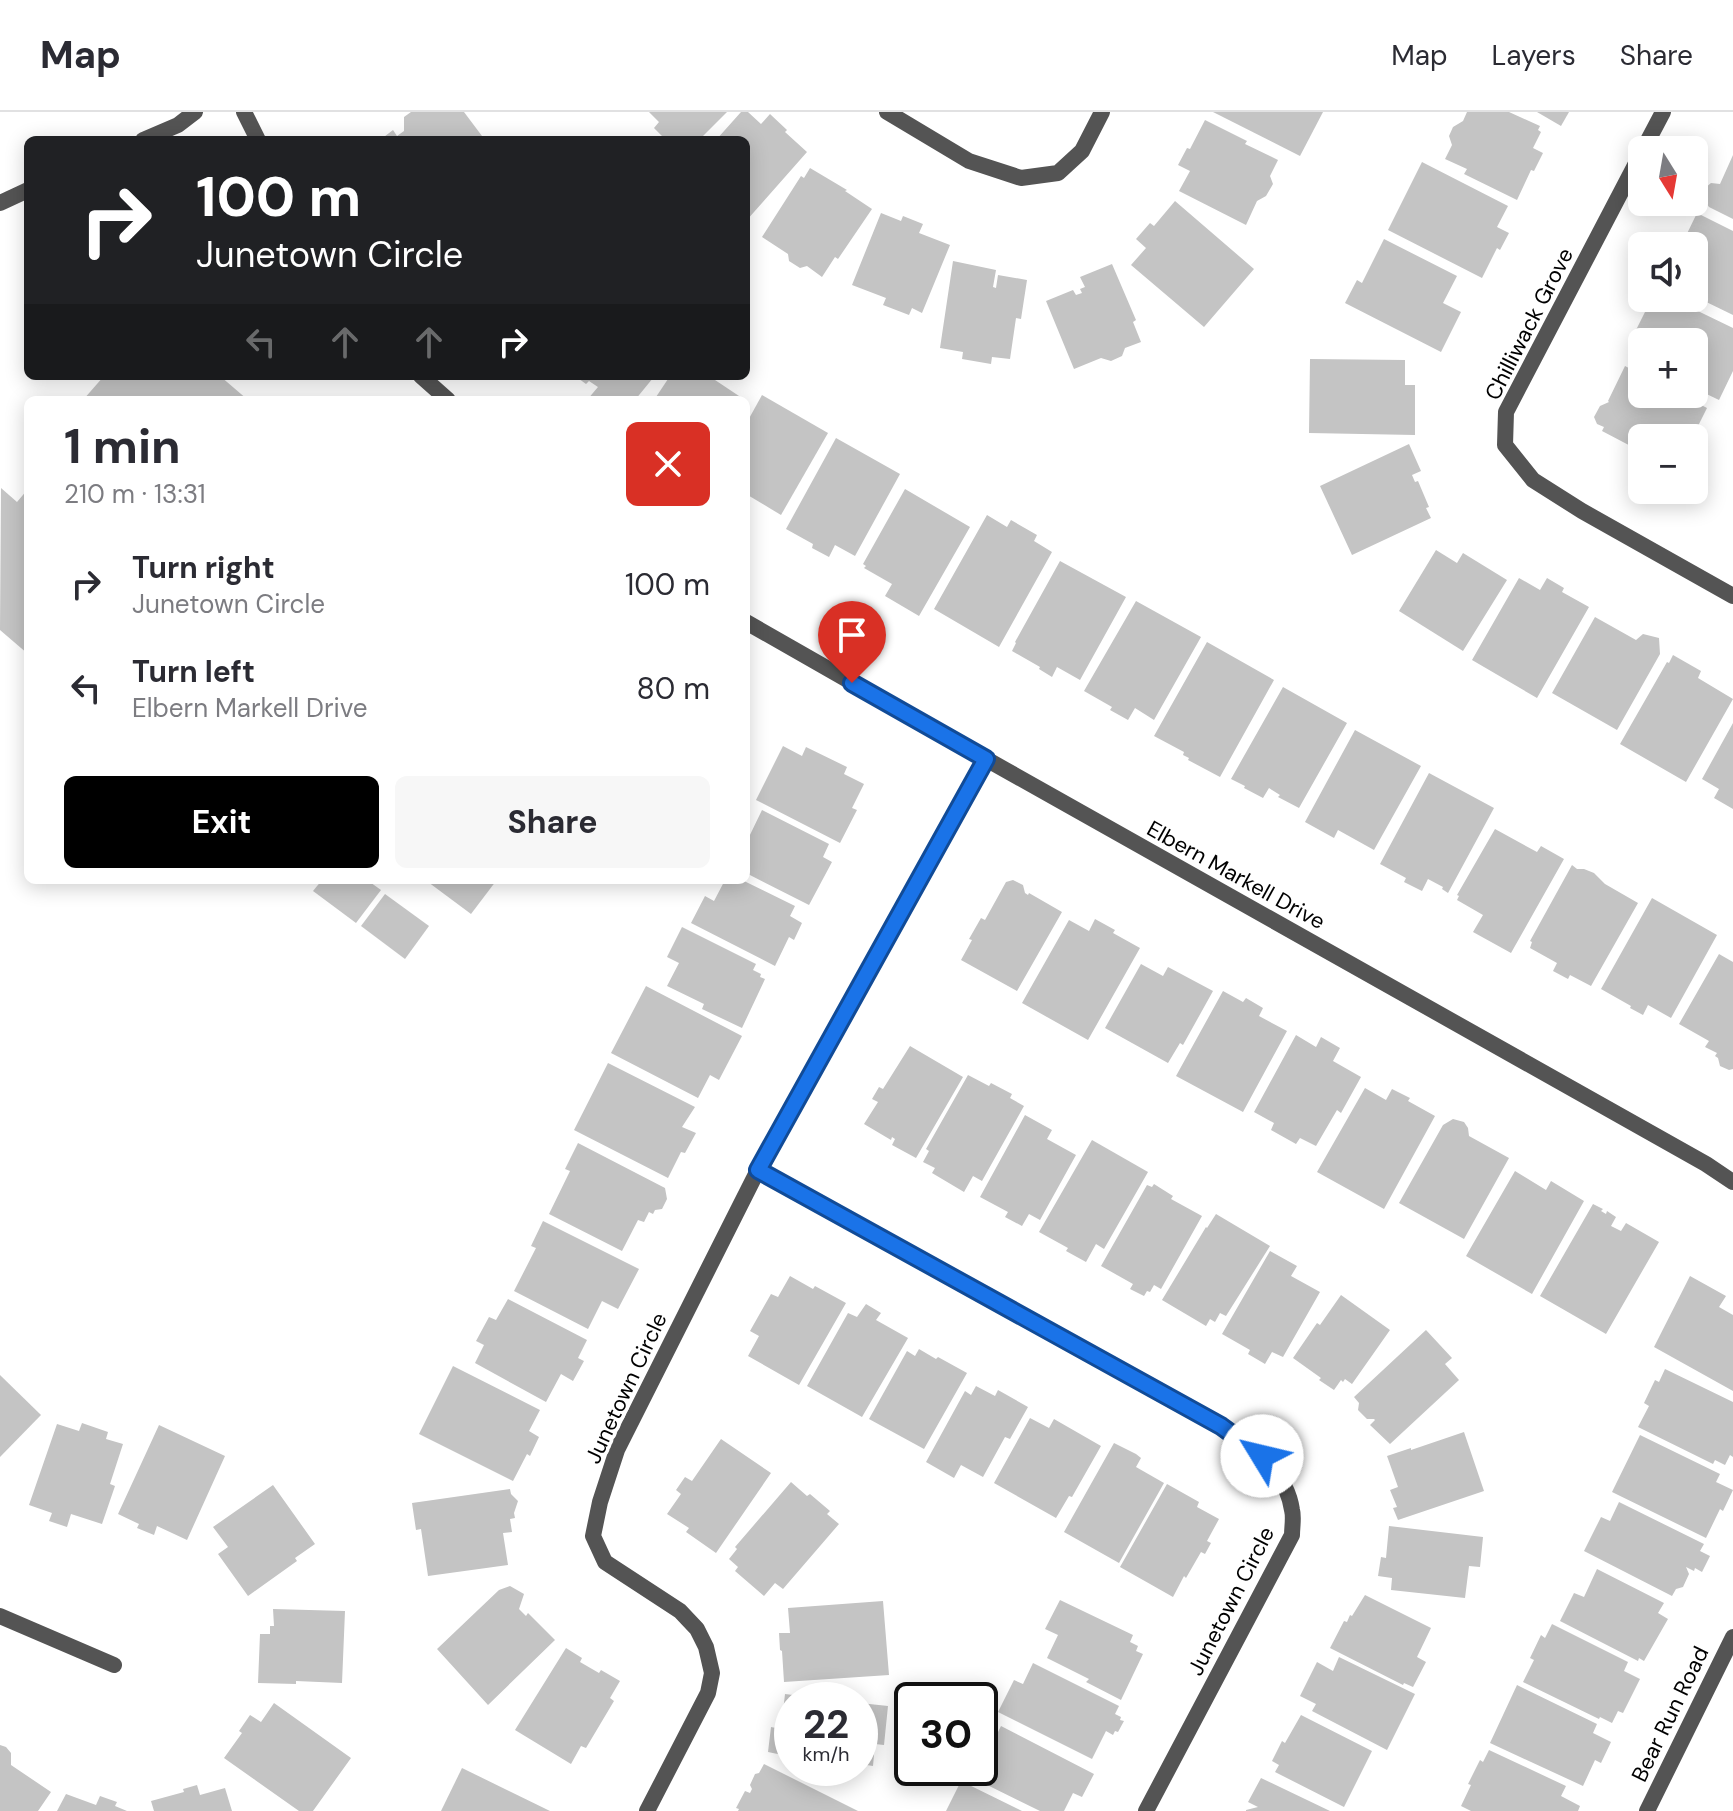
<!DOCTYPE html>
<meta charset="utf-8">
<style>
body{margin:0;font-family:"DM Sans",sans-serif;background:#f7f7f7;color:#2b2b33;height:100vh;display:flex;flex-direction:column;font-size:30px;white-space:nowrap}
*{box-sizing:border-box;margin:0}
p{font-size:26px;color:#7c7c81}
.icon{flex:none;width:44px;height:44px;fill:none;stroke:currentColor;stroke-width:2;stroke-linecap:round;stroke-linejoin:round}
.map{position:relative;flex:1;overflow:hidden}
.details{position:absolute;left:24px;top:284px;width:726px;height:488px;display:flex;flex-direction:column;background:#fff;border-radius:12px;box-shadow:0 4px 20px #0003}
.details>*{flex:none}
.top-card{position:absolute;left:24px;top:24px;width:726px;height:244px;border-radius:12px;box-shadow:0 4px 20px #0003;background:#202124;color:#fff;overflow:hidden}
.needle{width:52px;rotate:169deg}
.buttons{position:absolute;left:1628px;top:24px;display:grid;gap:16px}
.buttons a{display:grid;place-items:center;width:80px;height:80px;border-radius:12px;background:#fff;box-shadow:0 4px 20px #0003;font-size:40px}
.speed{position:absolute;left:774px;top:1570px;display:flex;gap:16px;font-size:40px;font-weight:700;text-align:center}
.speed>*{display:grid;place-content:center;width:104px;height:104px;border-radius:50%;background:#fff;box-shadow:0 4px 20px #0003;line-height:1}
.speed small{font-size:20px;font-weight:400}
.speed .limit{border:4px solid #111;border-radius:12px;background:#fff;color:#111}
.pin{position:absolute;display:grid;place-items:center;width:68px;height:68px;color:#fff;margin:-82px -34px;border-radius:50% 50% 50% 0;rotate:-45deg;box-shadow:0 0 8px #0007}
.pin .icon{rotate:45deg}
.me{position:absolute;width:88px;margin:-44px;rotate:306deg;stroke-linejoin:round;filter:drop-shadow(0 0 6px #0008)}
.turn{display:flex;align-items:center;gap:28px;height:168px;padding:0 40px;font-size:36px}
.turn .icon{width:104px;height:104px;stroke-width:2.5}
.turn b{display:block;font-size:56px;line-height:68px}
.lanes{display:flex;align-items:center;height:76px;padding:0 40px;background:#0003;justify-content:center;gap:40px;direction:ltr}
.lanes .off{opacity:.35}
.round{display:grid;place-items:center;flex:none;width:84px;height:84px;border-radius:12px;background:#f7f7f7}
.overview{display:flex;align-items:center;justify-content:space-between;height:136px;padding:0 40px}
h1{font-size:48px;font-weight:700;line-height:60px}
.button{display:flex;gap:16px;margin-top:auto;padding:16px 40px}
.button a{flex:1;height:92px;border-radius:12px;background:#000;color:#fff;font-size:32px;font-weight:700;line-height:92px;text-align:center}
.button a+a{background:#f7f7f7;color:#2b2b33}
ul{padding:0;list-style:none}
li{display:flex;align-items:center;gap:24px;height:104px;padding:0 40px}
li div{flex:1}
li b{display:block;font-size:30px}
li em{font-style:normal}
header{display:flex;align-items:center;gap:48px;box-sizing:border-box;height:112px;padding:0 40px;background:#fff;border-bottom:2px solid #e1e1e2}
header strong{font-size:38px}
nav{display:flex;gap:44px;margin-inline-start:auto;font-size:28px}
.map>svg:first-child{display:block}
</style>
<header>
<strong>Map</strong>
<nav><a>Map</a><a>Layers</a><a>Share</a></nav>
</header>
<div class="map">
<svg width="1733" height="1699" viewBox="0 0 1733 1699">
<rect width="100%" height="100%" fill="#fff"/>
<g fill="#c4c4c4">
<polygon points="411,0 464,0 485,28 380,28 393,18 397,24 404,19 404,5"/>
<polygon points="649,0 727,0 699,28 666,28 654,16 659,10"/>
<polygon points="741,0 748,0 761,12 770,2 787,18 785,20 807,40 746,109 746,28 716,28"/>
<polygon points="1213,0 1323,0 1300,44"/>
<polygon points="1467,0 1509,0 1540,14 1538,18 1541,20 1533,36 1543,41 1534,59 1531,58 1517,88 1464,62 1467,57 1445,47 1452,33 1449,24 1453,15 1463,9"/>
<polygon points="1537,0 1569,0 1561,14"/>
<polygon points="1205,8 1247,29 1245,32 1278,48 1270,64 1273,72 1266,84 1257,89 1246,113 1179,79 1190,59 1178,53 1187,36 1190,37"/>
<polygon points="1733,43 1733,107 1709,95 1703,87 1705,76 1711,71 1720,72"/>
<polygon points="1422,50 1508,94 1497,115 1509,121 1500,138 1497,136 1482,166 1388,118"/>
<polygon points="810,56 847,78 845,79 872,97 838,147 835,145 822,165 807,154 800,156 789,149 788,142 762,125 801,64 804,66"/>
<polygon points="1175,89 1254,157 1204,215 1131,153 1146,136 1136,127 1150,111 1154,114"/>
<polygon points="881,101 901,109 903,104 923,112 919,121 950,133 922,201 912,196 909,203 883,193 886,186 852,173"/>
<polygon points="1697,101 1733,119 1733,203 1694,184 1694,134 1681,134"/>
<polygon points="1384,127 1457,164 1443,191 1461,200 1441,240 1345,191 1357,168 1362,171"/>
<polygon points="953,149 996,158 993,175 996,176 998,163 1027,168 1021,207 1016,206 1010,247 992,245 991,252 962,247 963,240 940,236"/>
<polygon points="1112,152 1136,208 1133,210 1141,230 1125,236 1122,244 1111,249 1101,246 1074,257 1046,189 1073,178 1076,183 1082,181 1080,177 1085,175 1080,165"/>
<polygon points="1657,186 1671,186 1733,216 1733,259 1719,288 1694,276 1694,230 1646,230 1648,227 1635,220 1649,192 1653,194"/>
<polygon points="1310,247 1405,248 1405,273 1415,273 1415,323 1309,321"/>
<polygon points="1625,254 1642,263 1642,282 1680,282 1707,296 1692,326 1642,326 1642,340 1602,319 1604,315 1597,312 1594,305 1600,294 1609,290 1608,289"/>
<polygon points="104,264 220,264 248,288 83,288"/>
<polygon points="575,264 650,264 653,266 635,288 587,288 598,275 589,269 586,272"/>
<polygon points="670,264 709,264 745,288 654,288"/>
<polygon points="762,283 828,321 781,403 746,382 746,312"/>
<polygon points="836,326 900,362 855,444 835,433 829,445 812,436 813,432 786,417"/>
<polygon points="1409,332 1421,359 1412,363 1415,370 1418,369 1429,395 1426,396 1431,406 1352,443 1320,374"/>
<polygon points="1,376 17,390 28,377 28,542 0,518"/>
<polygon points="905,377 970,415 919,504 885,484 892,472 864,456 866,454 863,452"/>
<polygon points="987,403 1007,415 1011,408 1037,423 1034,429 1052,440 999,535 934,497"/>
<polygon points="1436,438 1457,451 1463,441 1507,468 1463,539 1399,499"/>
<polygon points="1060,449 1126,485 1080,568 1057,555 1052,565 1039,557 1040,555 1012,539 1016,531 1015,530"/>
<polygon points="1519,466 1540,478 1547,466 1564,476 1562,480 1589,495 1537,586 1472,548"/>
<polygon points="1136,489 1201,525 1154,608 1135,596 1128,608 1110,598 1112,595 1084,579"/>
<polygon points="1595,505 1636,528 1643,522 1659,526 1660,542 1617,618 1552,581"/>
<polygon points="1207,530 1274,568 1220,665 1188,648 1189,646 1183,643 1184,640 1154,624"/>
<polygon points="1673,543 1701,559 1698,566 1733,587 1686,670 1620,632 1667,550 1669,551"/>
<polygon points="1283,575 1347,611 1299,696 1278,685 1280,683 1269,676 1263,686 1244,676 1245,674 1231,667"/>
<polygon points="1733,611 1733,697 1714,686 1719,677 1702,667"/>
<polygon points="1355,618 1421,654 1374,738 1338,718 1334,726 1305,710"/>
<polygon points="783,634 802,644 806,635 847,655 844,662 864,672 852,696 857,698 840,731 756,688"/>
<polygon points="1429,661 1494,696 1448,781 1442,777 1443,775 1428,767 1422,779 1404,770 1406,766 1380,752"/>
<polygon points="762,698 829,732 823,745 832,750 809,793 746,761 746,726 748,727"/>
<polygon points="1495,717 1537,740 1541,734 1564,747 1511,841 1473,820 1483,803 1457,788 1459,784 1457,783"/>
<polygon points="1572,753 1577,757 1584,757 1594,761 1605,772 1638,791 1591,874 1570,863 1568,867 1553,859 1557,851 1530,836 1532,830 1530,829"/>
<polygon points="322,768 367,768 381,778 356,811 313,779"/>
<polygon points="430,768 494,768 496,769 471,802 428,770"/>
<polygon points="725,768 742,768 795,794 790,804 802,811 794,828 789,825 775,854 691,811 705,784 714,789"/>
<polygon points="1013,768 1023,773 1025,781 1028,783 1029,781 1062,800 1017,879 961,848 972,828 969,827 981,806 985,808 1006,770"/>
<polygon points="385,782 429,814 405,847 361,814"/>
<polygon points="1652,786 1717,823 1671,906 1648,893 1643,903 1630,896 1631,894 1601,877"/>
<polygon points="1095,807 1115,818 1113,821 1140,836 1088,928 1022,891 1069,808 1089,819"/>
<polygon points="682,815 756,852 753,858 761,862 760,865 765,867 742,916 702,897 704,892 667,874 679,851 667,845"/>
<polygon points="1719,842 1733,850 1733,957 1729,958 1720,954 1718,946 1715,944 1717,941 1705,935 1709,929 1679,912"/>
<polygon points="1141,852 1163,864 1168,855 1213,879 1183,933 1180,931 1168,951 1105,916"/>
<polygon points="646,874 742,924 719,968 710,963 698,986 611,941"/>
<polygon points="1223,879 1243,890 1246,886 1263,896 1259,904 1287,919 1243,1000 1176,964"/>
<polygon points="1296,923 1316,935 1321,925 1340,936 1333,949 1361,965 1341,1001 1337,998 1316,1034 1300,1026 1296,1032 1271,1018 1274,1011 1254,1000"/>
<polygon points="910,934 963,965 916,1046 892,1033 895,1027 892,1025 891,1028 864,1012 878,990 872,987 879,975 883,977"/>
<polygon points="608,951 695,995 682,1015 696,1021 685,1041 681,1040 668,1066 574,1018"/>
<polygon points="968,963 989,974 991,971 1012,982 1010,986 1024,994 982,1069 973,1064 964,1080 932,1061 935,1056 923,1050 929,1039 926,1037"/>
<polygon points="1365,976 1386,988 1392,977 1410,986 1408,989 1435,1004 1384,1097 1317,1060"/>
<polygon points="1025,1003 1052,1018 1047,1027 1076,1043 1040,1108 1029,1102 1022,1114 1005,1105 1008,1100 980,1085"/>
<polygon points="1453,1007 1464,1010 1468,1016 1469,1024 1509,1046 1464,1127 1399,1091 1443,1013"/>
<polygon points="1092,1028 1148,1060 1104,1137 1096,1132 1086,1150 1066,1139 1068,1136 1039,1120"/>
<polygon points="578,1031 665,1076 667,1087 662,1097 655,1098 653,1102 649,1100 644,1110 638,1108 622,1139 549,1102 570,1059 565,1057"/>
<polygon points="1515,1059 1546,1078 1551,1069 1584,1089 1532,1182 1466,1144"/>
<polygon points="1154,1072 1173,1084 1171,1087 1202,1104 1161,1177 1154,1173 1150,1180 1147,1179 1144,1184 1130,1177 1133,1172 1101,1154 1147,1073 1152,1075"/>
<polygon points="1593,1092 1603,1097 1601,1099 1606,1102 1607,1099 1616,1105 1611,1114 1621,1119 1626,1111 1659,1130 1606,1222 1540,1184"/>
<polygon points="1216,1102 1270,1134 1226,1204 1220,1201 1215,1210 1210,1207 1206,1214 1162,1188 1206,1115 1207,1116"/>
<polygon points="543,1109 639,1157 618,1197 602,1189 588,1217 514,1179 536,1136 531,1134"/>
<polygon points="1270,1139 1297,1154 1291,1164 1320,1180 1283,1245 1272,1240 1265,1252 1248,1242 1250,1238 1222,1222"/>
<polygon points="790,1164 813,1177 815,1174 846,1191 799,1273 748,1244 759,1224 750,1219 771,1182 778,1185"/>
<polygon points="1690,1164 1726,1184 1719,1195 1733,1203 1733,1279 1654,1235"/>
<polygon points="1341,1183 1390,1218 1352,1272 1345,1267 1343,1270 1341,1268 1334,1278 1319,1268 1321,1266 1293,1246 1317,1211 1320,1213"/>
<polygon points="508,1187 587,1228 578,1246 584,1249 573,1269 561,1262 546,1290 475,1251 484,1233 476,1229 489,1205 496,1208"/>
<polygon points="866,1192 881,1201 876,1208 908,1226 862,1305 807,1274 848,1201 857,1205"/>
<polygon points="1426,1218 1452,1246 1445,1252 1459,1268 1390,1332 1370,1313 1375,1308 1374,1307 1367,1307 1358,1298 1359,1291 1354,1285"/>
<polygon points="919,1237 936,1247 938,1245 967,1261 924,1337 869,1307 907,1239 915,1244"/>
<polygon points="453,1254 540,1298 529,1319 539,1325 530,1344 527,1342 513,1369 419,1322"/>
<polygon points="1665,1257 1733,1290 1733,1345 1730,1343 1725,1353 1715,1348 1713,1352 1638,1315 1649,1294 1644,1291 1655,1268 1659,1270"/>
<polygon points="0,1263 41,1303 0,1345"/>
<polygon points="976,1274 995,1284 998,1278 1028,1295 1010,1327 1005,1325 983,1365 961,1353 954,1366 926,1350 965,1279 971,1283"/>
<polygon points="1030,1306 1049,1316 1054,1307 1101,1334 1072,1385 1069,1384 1056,1406 994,1371"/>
<polygon points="82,1311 108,1320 106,1327 123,1332 110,1372 115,1374 102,1412 71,1402 67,1415 49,1409 52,1401 29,1393 57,1312 79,1319"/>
<polygon points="159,1313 225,1344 187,1428 157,1414 154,1423 137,1416 139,1412 118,1402"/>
<polygon points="1464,1320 1484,1379 1398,1408 1393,1396 1397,1395 1390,1378 1398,1375 1387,1344 1411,1336 1411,1338"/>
<polygon points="1640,1323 1720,1362 1716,1370 1733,1378 1723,1399 1720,1397 1706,1426 1612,1380"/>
<polygon points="721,1327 771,1361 716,1441 686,1420 689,1416 667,1402 681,1382 676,1378 685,1365 692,1369"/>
<polygon points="1114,1331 1136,1342 1141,1346 1136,1355 1164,1371 1119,1451 1064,1420"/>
<polygon points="791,1370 807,1384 810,1382 830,1399 827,1402 839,1412 783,1477 775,1471 764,1484 735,1459 738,1455 729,1447 737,1437 735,1435"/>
<polygon points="1167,1372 1199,1390 1197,1395 1219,1407 1207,1429 1211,1431 1205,1442 1201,1440 1186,1466 1184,1464 1173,1485 1120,1455"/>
<polygon points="273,1373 315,1432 295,1446 297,1449 248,1484 218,1442 228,1435 213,1415"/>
<polygon points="510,1377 511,1382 518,1389 514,1401 515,1406 510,1407 512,1420 503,1421 508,1453 428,1464 421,1417 416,1418 412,1391"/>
<polygon points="1619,1390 1704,1432 1700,1439 1710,1444 1702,1460 1695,1456 1694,1459 1686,1455 1689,1462 1683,1475 1676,1477 1672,1484 1584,1439 1601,1405 1610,1409"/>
<polygon points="1389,1414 1483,1425 1480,1455 1469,1454 1465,1486 1391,1478 1392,1466 1378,1464 1381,1445 1386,1446"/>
<polygon points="1597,1457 1664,1491 1658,1501 1668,1507 1644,1549 1639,1546 1638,1549 1560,1509 1574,1481 1584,1485"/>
<polygon points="510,1474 524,1482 519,1497 526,1504 528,1501 555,1528 488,1593 437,1537 499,1478"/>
<polygon points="1365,1483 1431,1516 1417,1545 1426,1550 1413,1575 1404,1571 1403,1573 1330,1536 1344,1509 1347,1510 1350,1503 1352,1504"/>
<polygon points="1060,1488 1133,1523 1130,1530 1138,1534 1136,1539 1143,1542 1121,1588 1086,1570 1089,1567 1047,1546 1058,1523 1045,1517"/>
<polygon points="883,1489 889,1563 784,1570 782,1539 780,1538 779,1521 790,1521 788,1496"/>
<polygon points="273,1497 345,1499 342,1571 296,1569 296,1572 258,1571 260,1522 270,1522 270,1514 274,1514"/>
<polygon points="1552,1512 1628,1550 1624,1559 1640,1567 1623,1601 1618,1599 1612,1611 1600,1605 1599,1607 1523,1570 1534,1548 1530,1546 1541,1523 1545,1526"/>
<polygon points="566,1536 582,1546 580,1550 599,1561 601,1558 620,1569 610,1586 614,1589 586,1636 581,1634 571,1652 515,1618"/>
<polygon points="1339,1545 1415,1582 1387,1638 1312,1599 1316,1592 1300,1584 1317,1550 1333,1559"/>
<polygon points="1033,1551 1119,1594 1115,1602 1121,1605 1120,1608 1124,1609 1118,1620 1115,1619 1113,1623 1106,1619 1092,1647 998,1600 1014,1568 1023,1572"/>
<polygon points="1517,1573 1597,1612 1593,1621 1611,1630 1601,1651 1595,1648 1583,1674 1490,1631"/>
<polygon points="785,1582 817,1586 816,1588 792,1588 792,1645 768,1640 771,1615 781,1617"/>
<polygon points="274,1591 351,1646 313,1699 299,1699 224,1646 242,1621 239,1619 250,1603 261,1610"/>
<polygon points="860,1591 888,1594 884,1633 875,1632 873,1654 860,1652"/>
<polygon points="1301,1603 1372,1639 1344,1695 1275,1660 1279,1653 1272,1649 1282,1629 1285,1631"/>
<polygon points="1001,1614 1094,1662 1082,1685 1073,1681 1064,1699 1040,1699 967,1663 970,1656 980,1656 980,1635 983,1630 991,1634"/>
<polygon points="0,1633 6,1635 11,1641 11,1653 51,1680 38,1699 0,1699"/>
<polygon points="1489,1638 1566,1674 1561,1684 1580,1694 1578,1699 1471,1699 1461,1694 1471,1673 1468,1672 1480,1648 1483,1650"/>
<polygon points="764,1652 858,1699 738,1699 739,1697 736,1696 745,1679 750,1681 752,1677 750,1673 755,1662 759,1661"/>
<polygon points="462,1656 550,1699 441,1699"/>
<polygon points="1261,1666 1330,1699 1246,1699 1246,1698 1258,1695 1248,1690"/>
<polygon points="961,1669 1022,1699 946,1699"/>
<polygon points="197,1673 200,1683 225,1676 232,1699 154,1699 151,1689 184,1680 183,1677"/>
<polygon points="66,1682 96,1693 100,1684 117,1690 115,1694 127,1699 57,1699"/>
</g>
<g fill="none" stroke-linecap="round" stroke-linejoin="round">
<g stroke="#545454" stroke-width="16">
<polyline points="887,0 969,49 1021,66 1058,61 1082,39 1102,0"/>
<polyline points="143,28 178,13 195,0"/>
<polyline points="1643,38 1663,0"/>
<polyline points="1642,40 1506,300 1505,333 1533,368 1582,399 1733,484"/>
<polyline points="0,91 28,78"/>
<path d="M758 1058 1221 1314C1251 1336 1286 1357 1292 1398 1294 1405 1292 1415 1292 1423L1146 1699"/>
<polyline points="0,1504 114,1553"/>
<polyline points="647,1699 708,1581 712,1561 706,1535 697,1517 680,1499 605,1450 593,1424 600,1390 617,1338 758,1058 986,647"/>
<polyline points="1647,1699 1733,1525"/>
</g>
<g stroke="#545454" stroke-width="16">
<polyline points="244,0 258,28"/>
<polyline points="421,264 448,288"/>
<polyline points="746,510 986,647 1706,1052 1733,1070"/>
</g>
</g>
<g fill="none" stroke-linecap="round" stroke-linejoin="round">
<g stroke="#114b97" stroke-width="20">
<polyline id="route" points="852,571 986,647 758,1058 1221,1314 1262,1344"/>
</g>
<use href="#route" stroke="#1a73e8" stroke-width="14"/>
</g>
<g text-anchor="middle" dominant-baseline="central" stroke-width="7" stroke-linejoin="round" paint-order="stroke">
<g font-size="22" fill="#000" stroke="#fff">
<text transform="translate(1529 212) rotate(-63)">Chilliwack Grove</text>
<text transform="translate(1236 763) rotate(29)">Elbern Markell Drive</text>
<text transform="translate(626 1276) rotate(-65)">Junetown Circle</text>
<text transform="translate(1231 1489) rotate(-63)">Junetown Circle</text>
<text transform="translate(1670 1602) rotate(-64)">Bear Run Road</text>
</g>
</g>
</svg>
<div class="buttons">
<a><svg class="needle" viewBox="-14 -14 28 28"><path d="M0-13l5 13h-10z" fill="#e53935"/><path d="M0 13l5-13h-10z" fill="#7c7c81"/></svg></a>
<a><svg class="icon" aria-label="sound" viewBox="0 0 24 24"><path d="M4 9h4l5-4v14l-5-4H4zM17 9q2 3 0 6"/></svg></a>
<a>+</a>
<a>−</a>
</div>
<div class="speed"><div>22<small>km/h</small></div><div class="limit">30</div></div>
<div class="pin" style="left:852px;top:571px;background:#d93025"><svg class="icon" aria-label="arrive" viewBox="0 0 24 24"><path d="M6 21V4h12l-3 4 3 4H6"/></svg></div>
<svg class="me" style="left:1262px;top:1344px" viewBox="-20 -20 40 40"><circle r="19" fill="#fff"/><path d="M0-13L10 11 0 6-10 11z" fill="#1a73e8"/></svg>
<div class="top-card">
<div class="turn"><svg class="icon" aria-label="right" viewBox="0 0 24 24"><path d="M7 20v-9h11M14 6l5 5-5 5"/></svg><div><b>100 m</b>Junetown Circle</div></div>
<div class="lanes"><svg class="icon off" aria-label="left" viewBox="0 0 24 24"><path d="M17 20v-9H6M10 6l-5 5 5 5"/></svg><svg class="icon off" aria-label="ahead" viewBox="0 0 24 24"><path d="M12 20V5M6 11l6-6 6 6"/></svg><svg class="icon off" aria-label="ahead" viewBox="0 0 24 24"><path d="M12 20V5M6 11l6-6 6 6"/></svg><svg class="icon" aria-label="right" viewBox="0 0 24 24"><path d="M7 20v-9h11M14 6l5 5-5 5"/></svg></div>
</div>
<section class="details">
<div class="overview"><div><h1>1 min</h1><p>210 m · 13:31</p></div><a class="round" style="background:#d93025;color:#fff"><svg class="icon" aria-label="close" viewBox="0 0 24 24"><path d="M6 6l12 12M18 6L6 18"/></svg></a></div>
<ul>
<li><svg class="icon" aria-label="right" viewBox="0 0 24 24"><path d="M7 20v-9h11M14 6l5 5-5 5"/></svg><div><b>Turn right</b><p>Junetown Circle</p></div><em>100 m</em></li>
<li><svg class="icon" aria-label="left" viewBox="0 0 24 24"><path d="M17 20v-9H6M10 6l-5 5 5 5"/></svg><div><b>Turn left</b><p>Elbern Markell Drive</p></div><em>80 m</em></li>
</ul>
<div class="button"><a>Exit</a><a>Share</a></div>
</section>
</div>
